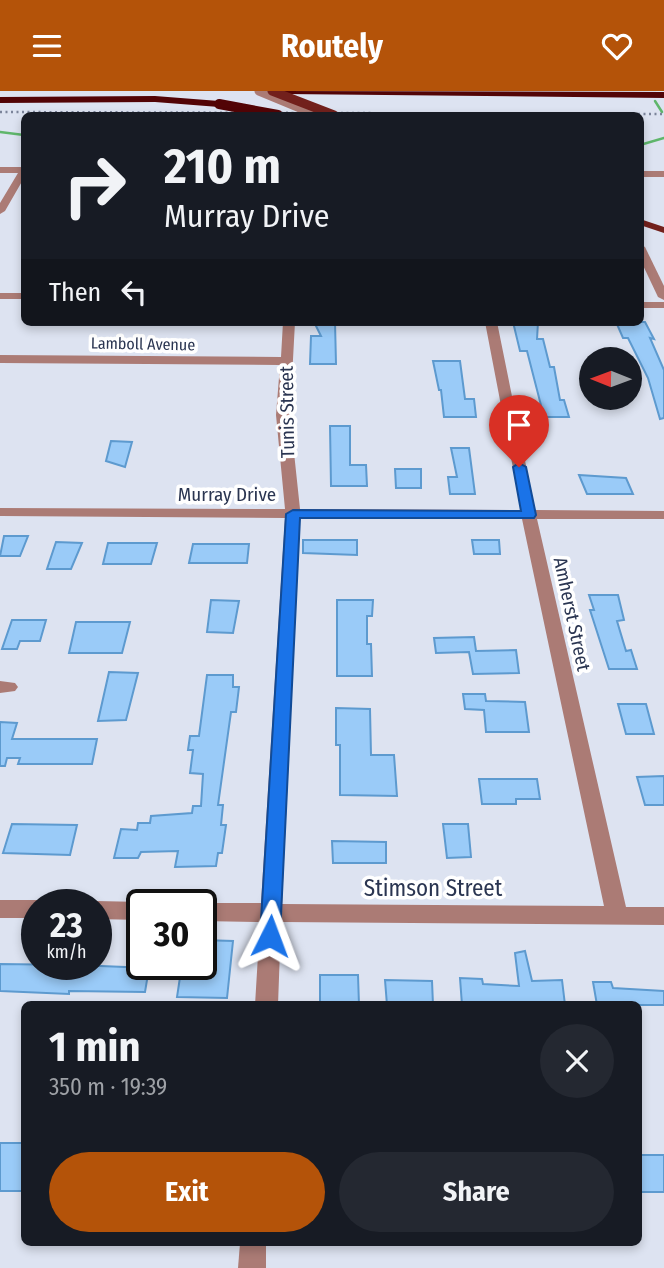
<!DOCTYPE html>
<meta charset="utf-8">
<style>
body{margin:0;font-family:"Fira Sans Condensed",sans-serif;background:#242831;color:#f1f3f6;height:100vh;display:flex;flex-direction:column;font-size:26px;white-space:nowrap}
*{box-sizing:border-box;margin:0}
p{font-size:23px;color:#9ea1a6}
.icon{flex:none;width:38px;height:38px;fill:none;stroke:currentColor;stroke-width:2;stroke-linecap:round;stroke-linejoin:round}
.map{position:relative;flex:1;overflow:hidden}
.drawer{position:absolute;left:21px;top:910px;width:621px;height:245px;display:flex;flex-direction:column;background:#171b24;border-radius:10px;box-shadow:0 4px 10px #0003}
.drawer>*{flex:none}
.guide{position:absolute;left:21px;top:21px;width:623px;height:214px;border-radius:10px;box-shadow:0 4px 10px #0003;background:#171b24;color:#f1f3f6;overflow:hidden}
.needle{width:46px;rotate:271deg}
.tools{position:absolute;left:579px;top:256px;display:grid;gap:14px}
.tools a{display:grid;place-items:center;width:63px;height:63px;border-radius:50%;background:#171b24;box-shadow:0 4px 10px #0003;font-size:35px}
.speed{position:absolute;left:21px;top:798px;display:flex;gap:14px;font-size:35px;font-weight:700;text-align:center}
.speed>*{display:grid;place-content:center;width:91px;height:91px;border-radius:50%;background:#171b24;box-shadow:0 4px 10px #0003;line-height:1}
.speed small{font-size:18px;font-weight:400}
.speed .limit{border:4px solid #111;border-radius:10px;background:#fff;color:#111}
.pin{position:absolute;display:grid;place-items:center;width:60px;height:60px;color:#fff;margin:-72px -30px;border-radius:50% 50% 50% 0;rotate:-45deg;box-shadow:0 0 7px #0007}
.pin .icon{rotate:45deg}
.me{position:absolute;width:77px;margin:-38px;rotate:3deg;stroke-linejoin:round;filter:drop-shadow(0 0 5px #0008)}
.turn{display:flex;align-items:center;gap:24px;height:147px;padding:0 28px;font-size:32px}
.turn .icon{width:91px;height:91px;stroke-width:2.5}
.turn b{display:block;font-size:49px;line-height:60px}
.then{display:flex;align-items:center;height:66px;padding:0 28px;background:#0003;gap:14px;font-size:26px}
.round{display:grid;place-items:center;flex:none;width:74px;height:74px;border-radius:37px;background:#242831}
.summary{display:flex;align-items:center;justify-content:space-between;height:119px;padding:0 28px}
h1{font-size:42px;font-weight:700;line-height:52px}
.primary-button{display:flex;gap:14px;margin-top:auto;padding:14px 28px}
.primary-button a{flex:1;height:80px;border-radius:42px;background:#b45309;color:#fff;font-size:28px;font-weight:700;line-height:80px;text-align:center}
.primary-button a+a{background:#242831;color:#f1f3f6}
header{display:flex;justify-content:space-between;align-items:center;height:91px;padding:0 28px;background:#b45309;color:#fff;font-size:32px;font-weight:700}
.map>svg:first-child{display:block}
</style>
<header><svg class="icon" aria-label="menu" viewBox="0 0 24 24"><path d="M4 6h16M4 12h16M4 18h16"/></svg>Routely<svg class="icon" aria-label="heart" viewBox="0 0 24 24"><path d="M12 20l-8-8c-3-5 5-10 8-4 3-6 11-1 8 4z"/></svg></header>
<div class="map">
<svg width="664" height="1177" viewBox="0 0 664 1177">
<rect width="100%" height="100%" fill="#dde3f1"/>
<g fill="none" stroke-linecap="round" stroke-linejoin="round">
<g stroke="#5fb66b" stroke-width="2.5">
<polyline points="655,10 662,21"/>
<polyline points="0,41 24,44"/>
<polyline points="640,54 664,47"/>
</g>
</g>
<g fill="#9acbf8" stroke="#5d9acf" stroke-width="2">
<polygon points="314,231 335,231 336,273 310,273 311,245 321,245"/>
<polygon points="513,231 538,231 537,248 543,248 550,276 554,276 560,309 564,309 569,326 544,326 527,260 520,260"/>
<polygon points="616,231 645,231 654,248 650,247 664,279 664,327 660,328 648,287 628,247 623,247"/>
<polygon points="433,270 460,270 465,308 474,308 476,326 444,326 441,299 439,299"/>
<polygon points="330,335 350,335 350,374 366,374 367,395 331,395"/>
<polygon points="111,350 132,351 125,376 106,370"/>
<polygon points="451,357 469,357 475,403 450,403 448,386 457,386"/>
<polygon points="395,378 421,378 421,397 396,397"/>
<polygon points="579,384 626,387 633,403 587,403"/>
<polygon points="4,445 28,445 20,465 0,465"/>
<polygon points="303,449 357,449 357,464 303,462"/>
<polygon points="472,449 499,449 500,463 474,463"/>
<polygon points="56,451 82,452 71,478 47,478"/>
<polygon points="108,452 157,452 151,473 103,473"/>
<polygon points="193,453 249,453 247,472 189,472"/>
<polygon points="589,504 618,504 624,529 617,530 626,560 631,559 637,578 609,578 590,519 594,519"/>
<polygon points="211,509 239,510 233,542 207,541"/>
<polygon points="337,509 373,509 372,525 367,525 367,553 371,553 372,585 337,585"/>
<polygon points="12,529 46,529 40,550 20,550 17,558 2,558"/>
<polygon points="76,531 130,531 122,562 69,562"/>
<polygon points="474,546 476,560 516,559 519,582 473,583 469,561 436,562 434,547"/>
<polygon points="109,581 138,582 126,629 98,630"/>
<polygon points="207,584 233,584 233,596 239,596 236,621 231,621 218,714 223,714 221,734 226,734 222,762 218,762 216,775 175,776 178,760 141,761 138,767 114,767 121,738 137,739 138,732 150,732 151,725 192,722 193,715 201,715 203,683 190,682 193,659 188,659 190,645 199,645"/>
<polygon points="463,603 485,603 486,610 525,611 529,641 486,641 484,619 465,618"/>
<polygon points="618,613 646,613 654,643 626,643"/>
<polygon points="336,617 370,618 371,664 394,664 397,705 340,704 340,654 336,654"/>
<polygon points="0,631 17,632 12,648 97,648 92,673 18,673 20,667 7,667 5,675 0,675"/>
<polygon points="664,685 664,714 645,714 637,686"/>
<polygon points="479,688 537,688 540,708 516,708 516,713 482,713"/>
<polygon points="12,733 77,734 70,764 3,762"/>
<polygon points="443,733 468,733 471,766 447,767"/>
<polygon points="332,750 386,751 386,772 333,772"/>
<polygon points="201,849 233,850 227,907 177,906 182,873 201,873"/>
<polygon points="525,860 532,890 562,889 565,914 462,914 460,887 482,888 483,893 519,895 515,862"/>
<polygon points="0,873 76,874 149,877 145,901 69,900 69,903 0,900"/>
<polygon points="320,884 358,884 359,914 320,914"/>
<polygon points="385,889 432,890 433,914 387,914"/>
<polygon points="593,891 611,891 613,897 664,900 664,914 597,914"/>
<polygon points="0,1052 24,1052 22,1100 0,1100"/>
<rect x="639" y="1064" width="25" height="37"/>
</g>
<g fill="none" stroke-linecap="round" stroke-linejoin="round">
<g fill="#ab7b75" fill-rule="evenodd">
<polygon points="0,76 24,76 24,87 5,120 0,123 0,112 18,82 0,82"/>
<rect x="640" y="80" width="24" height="6"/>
<polygon points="640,153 645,156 664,195 664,209 658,206 640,168"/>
<rect x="0" y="202" width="24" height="6"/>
<rect x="640" y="211" width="24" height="6"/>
<path d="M283 231H295L290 324 300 418 521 419 485 231H497L535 419 664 420V428H537L626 816H664V834L281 831 278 914H255L260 831 201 830V814H196L201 812H261L285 427 0 425V417L285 418 276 324 280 274 0 272V264L281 266ZM300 427 522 428 604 815 282 813Z"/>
<polygon points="0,590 15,592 18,596 15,600 0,602"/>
<polygon points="0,809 37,809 46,814 37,814 37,827 0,827"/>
<polygon points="96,810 142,811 150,814 142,814 142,829 96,828 96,814 88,814"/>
<polygon points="240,1152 266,1152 266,1177 238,1177"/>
</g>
<polygon fill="#72201c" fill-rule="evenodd" points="640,128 664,136 664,142 640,134"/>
<g fill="#520406" fill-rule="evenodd">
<polygon points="280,0 664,1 664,7 285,3"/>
<polygon points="155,5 219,10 224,13 219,16 155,11 0,12 0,6"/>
</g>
<polyline stroke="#7b849a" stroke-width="2.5" stroke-dasharray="2 3.5" stroke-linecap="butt" points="0,21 664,23"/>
<polyline stroke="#ab7b75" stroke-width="9" points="259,0 317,24"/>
<polyline stroke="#72201c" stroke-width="9" points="272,0 334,24"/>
<polyline stroke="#520406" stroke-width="10" points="219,13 278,24"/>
</g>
<polygon fill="#1a73e8" stroke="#114b97" stroke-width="2" points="519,372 526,376 536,424 534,427 300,427 280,845 277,851 270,853 263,851 260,845 286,423 293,419 521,420 513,376"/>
<g text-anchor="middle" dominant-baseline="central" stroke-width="7" stroke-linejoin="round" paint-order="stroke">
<g font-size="16" fill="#2a3551" stroke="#fff">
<text transform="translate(143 253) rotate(1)">Lamboll Avenue</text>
</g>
<g font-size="19" fill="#2a3551" stroke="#fff">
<text transform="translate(287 321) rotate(-91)">Tunis Street</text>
<text x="227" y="403">Murray Drive</text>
<text transform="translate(572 523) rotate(78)">Amherst Street</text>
</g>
<g font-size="23" fill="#2a3551" stroke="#fff">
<text x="433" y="797">Stimson Street</text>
</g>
</g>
</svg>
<div class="tools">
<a><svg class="needle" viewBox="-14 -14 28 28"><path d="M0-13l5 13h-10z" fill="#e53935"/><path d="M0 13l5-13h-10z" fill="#9ea1a6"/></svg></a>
</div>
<div class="speed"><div>23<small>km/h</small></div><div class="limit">30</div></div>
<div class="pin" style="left:519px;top:376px;background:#d93025"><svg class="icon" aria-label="arrive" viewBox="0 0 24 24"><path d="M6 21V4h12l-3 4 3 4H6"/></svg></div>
<svg class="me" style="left:270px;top:845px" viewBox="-20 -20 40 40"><path d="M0-17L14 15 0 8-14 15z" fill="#1a73e8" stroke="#fff" stroke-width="4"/></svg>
<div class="guide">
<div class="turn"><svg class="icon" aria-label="right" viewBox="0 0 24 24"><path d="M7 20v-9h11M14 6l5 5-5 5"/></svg><div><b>210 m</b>Murray Drive</div></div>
<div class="then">Then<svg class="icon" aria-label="left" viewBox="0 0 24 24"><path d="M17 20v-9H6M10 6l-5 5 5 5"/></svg></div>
</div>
<section class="drawer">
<div class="summary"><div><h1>1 min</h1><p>350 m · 19:39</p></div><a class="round"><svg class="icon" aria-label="close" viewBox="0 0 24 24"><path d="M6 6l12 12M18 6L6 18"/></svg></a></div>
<div class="primary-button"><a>Exit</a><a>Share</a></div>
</section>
</div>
